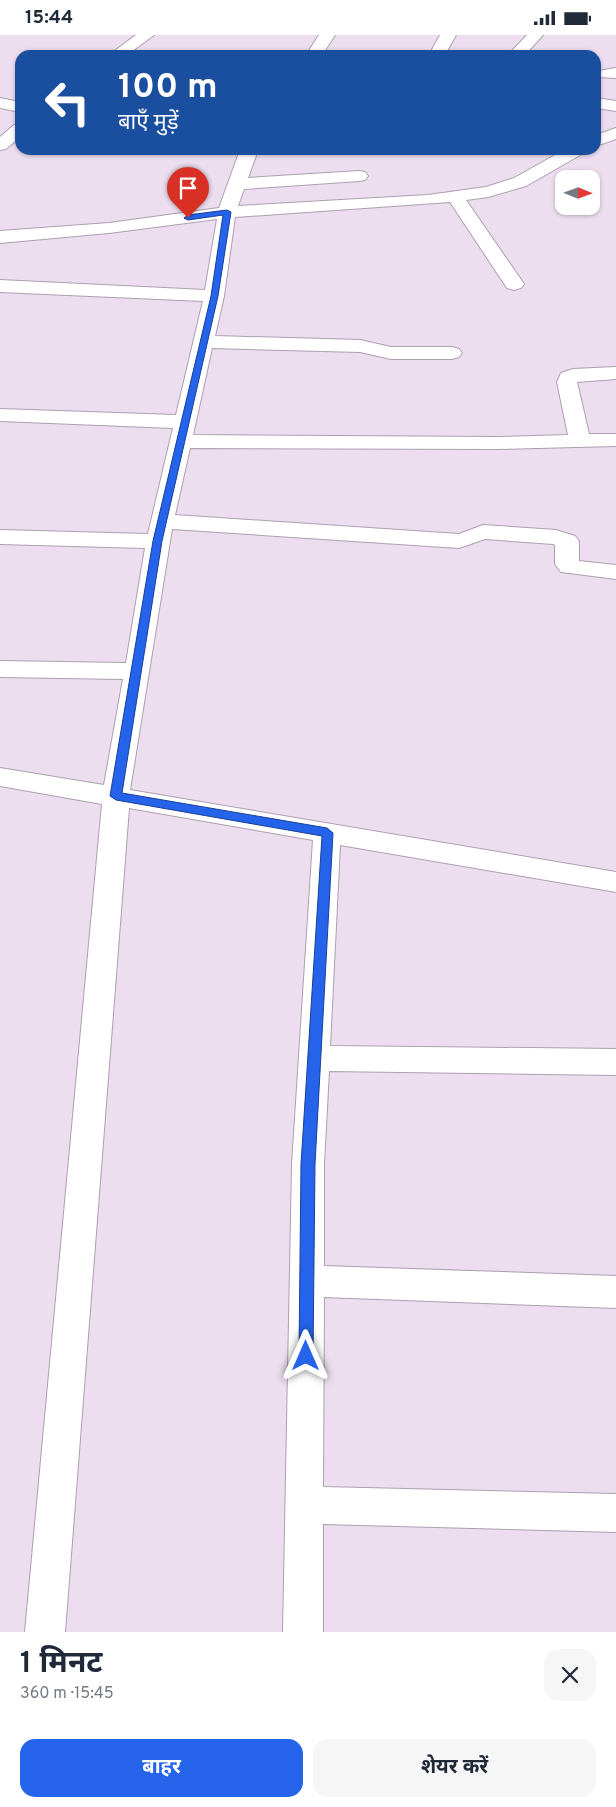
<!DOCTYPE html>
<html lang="hi">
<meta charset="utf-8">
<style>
body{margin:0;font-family:Overpass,"Noto Sans Devanagari",sans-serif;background:#f6f6f7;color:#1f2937;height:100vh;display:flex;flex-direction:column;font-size:19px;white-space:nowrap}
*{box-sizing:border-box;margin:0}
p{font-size:16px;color:#747a83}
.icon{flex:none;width:28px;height:28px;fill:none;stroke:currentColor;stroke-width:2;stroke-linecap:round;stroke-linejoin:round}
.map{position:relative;height:1597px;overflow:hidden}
.panel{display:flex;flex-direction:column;background:#fff;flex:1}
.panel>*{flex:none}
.banner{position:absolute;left:15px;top:15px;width:586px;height:105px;border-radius:15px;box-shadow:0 1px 4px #0004;background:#1a4fa0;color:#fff;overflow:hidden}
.needle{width:32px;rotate:91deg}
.buttons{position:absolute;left:555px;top:135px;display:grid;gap:10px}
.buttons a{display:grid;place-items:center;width:45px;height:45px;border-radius:10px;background:#fff;box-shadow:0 1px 4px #0004;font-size:25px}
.pin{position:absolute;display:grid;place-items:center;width:42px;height:42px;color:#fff;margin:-51px -21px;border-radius:50% 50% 50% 0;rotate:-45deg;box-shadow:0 0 5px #0007}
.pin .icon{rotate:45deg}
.me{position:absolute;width:55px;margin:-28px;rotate:0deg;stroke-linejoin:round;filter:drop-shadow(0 0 4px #0008)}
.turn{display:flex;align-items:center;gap:18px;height:105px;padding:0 20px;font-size:22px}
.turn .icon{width:65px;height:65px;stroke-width:2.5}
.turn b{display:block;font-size:35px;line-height:42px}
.round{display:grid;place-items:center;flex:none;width:52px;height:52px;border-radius:15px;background:#f6f6f7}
.summary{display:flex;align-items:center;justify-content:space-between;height:85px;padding:0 20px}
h1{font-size:30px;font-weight:700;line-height:38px}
.primary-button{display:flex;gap:10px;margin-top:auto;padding:10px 20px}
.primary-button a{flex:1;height:58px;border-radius:15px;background:#2563eb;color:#fff;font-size:20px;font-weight:700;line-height:58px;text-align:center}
.primary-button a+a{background:#f6f6f7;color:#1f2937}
.status{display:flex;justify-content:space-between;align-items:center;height:35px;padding:0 25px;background:#fff;direction:ltr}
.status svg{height:14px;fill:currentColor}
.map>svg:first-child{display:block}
</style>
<div class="status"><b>15:44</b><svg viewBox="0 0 49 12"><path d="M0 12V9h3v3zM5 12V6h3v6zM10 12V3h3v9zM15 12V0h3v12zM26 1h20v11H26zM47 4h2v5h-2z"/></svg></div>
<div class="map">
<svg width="616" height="1597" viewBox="0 0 616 1597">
<rect width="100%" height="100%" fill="#eddeef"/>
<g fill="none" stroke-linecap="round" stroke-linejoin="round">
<g stroke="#ad9fb0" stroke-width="2">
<g id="minor">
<polygon points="136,0 154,0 127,20 109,20"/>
<polygon points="319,0 335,0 322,20 306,20"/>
<polygon points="440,0 456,0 445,20 429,20"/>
<polygon points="527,0 543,0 525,20 508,20"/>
<polygon points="616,33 616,43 598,42 596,39 598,36"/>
<polygon points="0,63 20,67 20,77 0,73"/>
<polygon points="596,63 616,66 616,76 596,73"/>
<polygon points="20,89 20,102 6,114 0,115 0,102 14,90"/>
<polygon points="616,93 616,104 596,111 596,100"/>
<polygon points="240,115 258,115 248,143 359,136 365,137 368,141 365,145 359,146 244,154 238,171 428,160 486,152 514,143 564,115 585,115 582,119 526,151 488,162 466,165 524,249 521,253 514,255 507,253 450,167 235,182 224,261 215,301 360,305 391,312 452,312 459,314 462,318 459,322 452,324 391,324 360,317 212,313 193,400 497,402 568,400 557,347 561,338 573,334 616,332 616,344 577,347 589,399 616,399 616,411 497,414 190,413 175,480 459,499 483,490 556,495 575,501 579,506 579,526 616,530 616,544 561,537 555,529 555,510 553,509 485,504 459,513 172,494 130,755 616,837 616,857 340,810 330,1011 616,1014 616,1040 329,1036 324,1129 324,1231 616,1241 616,1273 324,1262 323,1452 616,1459 616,1497 323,1489 323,1597 283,1597 292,1129 313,805 129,773 65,1597 25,1597 102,769 0,751 0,733 104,750 123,644 0,642 0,626 126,628 145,513 0,509 0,495 148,499 173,393 0,386 0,374 176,380 203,266 0,257 0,245 205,255 217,184 109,198 0,208 0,196 109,188 219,173"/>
</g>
</g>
<use href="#minor" fill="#fff" fill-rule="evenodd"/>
</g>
<polygon fill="#2563eb" stroke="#184099" points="227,175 231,177 218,261 162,506 122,758 327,793 333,798 315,1129 313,1321 311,1326 306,1328 301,1326 299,1321 301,1129 322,801 116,765 110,761 153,506 211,261 223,180 188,185 184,183 188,180"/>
</svg>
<div class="buttons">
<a><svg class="needle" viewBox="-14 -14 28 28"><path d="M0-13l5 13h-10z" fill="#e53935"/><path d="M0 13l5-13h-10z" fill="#747a83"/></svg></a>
</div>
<div class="pin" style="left:188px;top:183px;background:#d93025"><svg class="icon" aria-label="arrive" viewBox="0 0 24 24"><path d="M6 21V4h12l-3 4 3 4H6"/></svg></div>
<svg class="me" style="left:306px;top:1321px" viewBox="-20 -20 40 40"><path d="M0-17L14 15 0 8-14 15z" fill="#2563eb" stroke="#fff" stroke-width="4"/></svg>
<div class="banner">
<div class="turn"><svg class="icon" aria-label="left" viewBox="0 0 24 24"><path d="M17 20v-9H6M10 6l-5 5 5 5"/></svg><div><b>100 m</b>बाएँ मुड़ें</div></div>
</div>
</div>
<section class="panel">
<div class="summary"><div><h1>1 मिनट</h1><p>360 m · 15:45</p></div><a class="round"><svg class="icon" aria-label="close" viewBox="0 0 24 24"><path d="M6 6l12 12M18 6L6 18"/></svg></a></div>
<div class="primary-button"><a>बाहर</a><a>शेयर करें</a></div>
</section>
